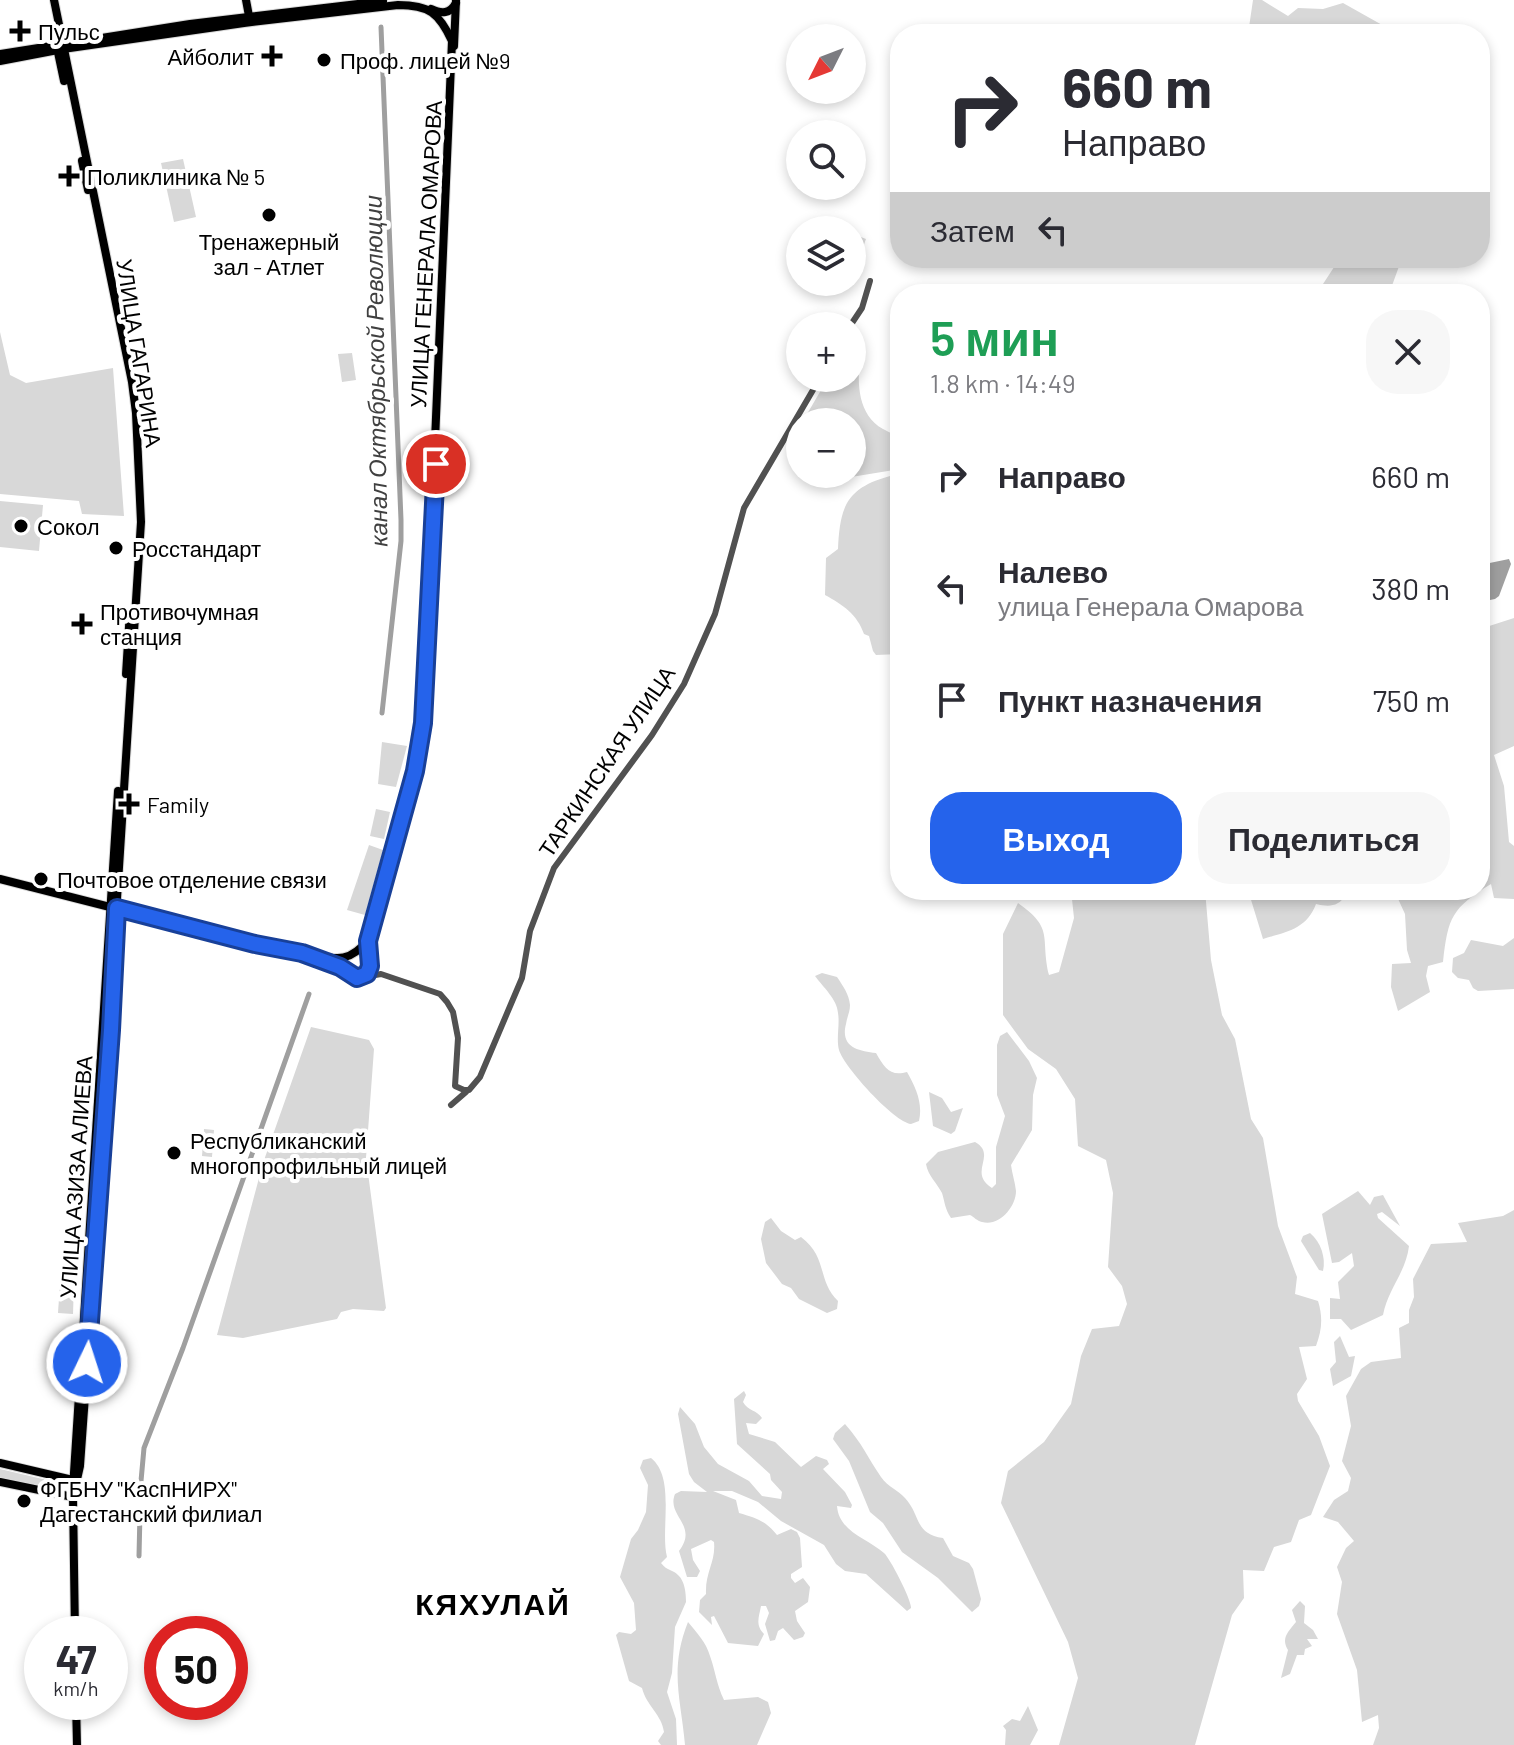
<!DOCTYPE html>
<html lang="ru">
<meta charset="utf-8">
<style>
body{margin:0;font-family:Barlow,sans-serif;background:#f7f7f7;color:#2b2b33;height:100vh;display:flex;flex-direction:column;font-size:30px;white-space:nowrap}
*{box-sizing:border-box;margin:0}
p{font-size:26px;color:#7c7c81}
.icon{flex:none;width:44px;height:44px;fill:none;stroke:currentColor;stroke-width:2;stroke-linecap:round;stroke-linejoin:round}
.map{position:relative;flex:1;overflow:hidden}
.panel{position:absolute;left:890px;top:284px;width:600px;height:616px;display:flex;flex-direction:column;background:#fff;border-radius:32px;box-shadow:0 4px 12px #0003}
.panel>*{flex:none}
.banner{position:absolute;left:890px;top:24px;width:600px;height:244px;border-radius:32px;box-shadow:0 4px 12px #0003;background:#fff;color:#2b2b33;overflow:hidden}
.needle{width:52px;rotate:228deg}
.tools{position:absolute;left:786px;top:24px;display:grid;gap:16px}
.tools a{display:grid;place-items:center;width:80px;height:80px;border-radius:50%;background:#fff;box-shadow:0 4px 12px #0003;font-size:40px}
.speed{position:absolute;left:24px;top:1616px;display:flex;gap:16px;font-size:40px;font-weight:700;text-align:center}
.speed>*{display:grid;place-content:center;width:104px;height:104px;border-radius:50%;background:#fff;box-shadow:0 4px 12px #0003;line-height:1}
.speed small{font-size:20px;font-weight:400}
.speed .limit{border:12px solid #d22;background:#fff;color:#111}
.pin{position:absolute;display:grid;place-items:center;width:68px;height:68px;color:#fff;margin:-34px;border:4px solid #fff;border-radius:50%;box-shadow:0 2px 8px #0007}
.me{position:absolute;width:88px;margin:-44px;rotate:4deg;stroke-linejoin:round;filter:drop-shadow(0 0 6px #0008)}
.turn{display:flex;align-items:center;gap:28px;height:168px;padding:0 40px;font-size:36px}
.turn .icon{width:104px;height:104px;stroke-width:2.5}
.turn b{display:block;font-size:56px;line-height:68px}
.then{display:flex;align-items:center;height:76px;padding:0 40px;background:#0003;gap:16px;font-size:30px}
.round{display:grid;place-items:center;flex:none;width:84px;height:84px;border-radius:32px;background:#f7f7f7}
.head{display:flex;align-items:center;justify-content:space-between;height:136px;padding:0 40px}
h1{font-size:48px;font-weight:600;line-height:60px;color:#1e9e55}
.cta{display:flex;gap:16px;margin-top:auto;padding:16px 40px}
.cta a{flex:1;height:92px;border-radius:32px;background:#2563eb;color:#fff;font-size:32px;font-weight:600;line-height:92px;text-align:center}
.cta a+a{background:#f7f7f7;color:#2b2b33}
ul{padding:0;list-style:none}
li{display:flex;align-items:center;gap:24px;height:112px;padding:0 40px}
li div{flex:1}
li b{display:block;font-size:30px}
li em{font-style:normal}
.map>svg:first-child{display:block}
</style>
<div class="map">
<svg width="1514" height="1745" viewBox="0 0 1514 1745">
<rect width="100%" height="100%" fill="#fff"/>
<g fill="#d8d8d8">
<polygon points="1253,0 1262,0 1288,16 1298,8 1323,9 1343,3 1384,26 1388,34 1248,34"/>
<polygon points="183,159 196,217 174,222 161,163"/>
<polygon points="853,234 866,239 857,264 852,262"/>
<polygon points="1340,258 1402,258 1389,294 1308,294 1323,284"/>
<polygon points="0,332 10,375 26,383 113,368 124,516 82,514 79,501 0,494"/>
<polygon points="352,353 356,380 342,382 338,354"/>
<path d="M852 355 860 359C857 384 858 415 883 429 890 433 894 434 900 439V469L839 479 811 474H852V422L803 421 828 378H852Z"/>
<path d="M890 476H900V654L876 655 873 651 869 636 864 634C857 614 843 605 825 595L826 558 838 549C840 507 846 488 890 476Z"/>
<polygon points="0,501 43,505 39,551 0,547"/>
<path d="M1514 618V746L1494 755 1504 786 1509 842 1514 846V899L1494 898 1491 884C1452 908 1448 917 1443 962L1428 966 1426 976 1430 992 1398 1011 1391 987 1392 964 1411 963 1407 950 1405 914 1394 890H1480V629Z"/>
<polygon points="382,742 407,746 396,787 378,784"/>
<polygon points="376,809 390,812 384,839 370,836"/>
<polygon points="369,845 383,850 365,915 347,910"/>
<path d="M1071 890H1205L1211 960 1222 1015 1235 1039 1251 1119 1263 1138 1278 1226 1297 1277 1295 1294 1318 1301C1323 1317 1322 1330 1316 1346L1299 1347 1307 1379 1297 1394 1298 1401 1319 1436 1330 1466 1311 1515 1299 1520 1291 1542 1274 1547 1264 1571 1243 1570 1244 1598 1232 1615 1195 1745H1059L1078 1678 1068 1642 1001 1503 1008 1471 1044 1442 1071 1404 1081 1356 1092 1329 1119 1326 1127 1304 1122 1286 1108 1267 1113 1193 1106 1160 1078 1146 1075 1099 1056 1069 1028 1049 1003 1015V934L1018 903C1055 929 1040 937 1049 975L1059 972 1074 918Z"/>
<path d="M1248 890H1333L1346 895C1338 907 1329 907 1316 904 1307 929 1286 932 1263 939Z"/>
<polygon points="1514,938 1514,989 1478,991 1473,988 1469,980 1458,978 1452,972 1453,958 1464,953 1471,940 1503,946"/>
<path d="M822 973 837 977C843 986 849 994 850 1005 850 1012 847 1017 846 1024 840 1047 858 1051 876 1053 884 1067 890 1077 907 1072 916 1088 923 1103 919 1121L911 1124C894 1122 844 1067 839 1050 836 1038 840 1025 838 1013 837 999 823 987 815 976Z"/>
<polygon points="311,1027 369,1040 374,1049 366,1158 386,1308 384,1311 353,1309 341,1312 337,1319 243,1338 217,1335 263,1163"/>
<path d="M1007 1032 1029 1061 1037 1078 1033 1095 1032 1130 1011 1165C1012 1173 1015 1182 1016 1191 1016 1207 999 1227 982 1222 977 1221 974 1217 970 1215L951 1218C945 1209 945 1203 942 1193 937 1183 928 1176 926 1164L938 1152 975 1142C998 1155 967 1172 992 1188L996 1184V1147L1005 1116 997 1095V1045L1000 1036Z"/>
<polygon points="929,1092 942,1098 951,1112 963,1108 955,1131 951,1134 933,1126"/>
<polygon points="204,1129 214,1130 212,1157 202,1156"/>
<path d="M1358 1191 1370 1205 1374 1197 1383 1195 1400 1226 1382 1212 1377 1214 1378 1218 1409 1246C1406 1272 1388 1289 1383 1315L1351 1330 1341 1319H1330V1298L1340 1299 1338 1282 1354 1266 1352 1253 1339 1262 1332 1263 1322 1214Z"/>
<polygon points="1514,1210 1514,1745 1373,1745 1379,1728 1378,1715 1362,1722 1357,1670 1337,1614 1342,1582 1337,1567 1346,1548 1354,1541 1338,1522 1323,1517 1334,1500 1348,1491 1351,1478 1342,1461 1351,1426 1346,1396 1361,1369 1371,1362 1401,1358 1399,1328 1409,1323 1409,1310 1414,1297 1413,1279 1431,1244 1467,1242 1458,1223 1503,1216"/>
<path d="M771 1218 781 1231 795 1240 801 1237C828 1257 817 1281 838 1301L837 1309 827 1313 799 1299 791 1288 782 1284 766 1263 761 1239 765 1222Z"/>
<path d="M1310 1233C1321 1242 1326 1258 1323 1271L1319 1270 1301 1241 1303 1236Z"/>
<polygon points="60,1283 74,1284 73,1314 58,1313"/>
<polygon points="1340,1336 1349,1357 1355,1356 1351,1376 1333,1386 1330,1369 1336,1362 1334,1342"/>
<path d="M744 1391 746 1395 743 1402C748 1411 757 1410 762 1418L756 1424 746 1423 749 1434 775 1442 801 1467 816 1456 827 1460 829 1464 823 1469 845 1492 852 1505 851 1508 837 1506C839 1532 867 1538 884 1553 890 1558 912 1601 911 1608L907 1611 866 1574 845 1571 836 1564 824 1545 781 1521 758 1502 732 1491H713L736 1500 739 1513C756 1518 766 1521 777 1535L791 1529 797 1532 800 1538 802 1567 791 1574V1578L795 1583 803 1578 810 1587 808 1602 795 1611 797 1621 805 1633 803 1637 794 1640 783 1628 778 1631 775 1640 770 1641 765 1624 769 1613 766 1606H761C759 1617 755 1625 764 1634L758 1646 728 1643 714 1616 711 1617 712 1625 699 1612 700 1600 706 1594C705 1572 716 1562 714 1542L711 1540 691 1549 693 1560 700 1571 697 1577H687L679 1551C699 1525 666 1516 675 1494L681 1491 707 1492 694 1482 689 1474 678 1414 680 1407 695 1424 704 1447 718 1464 749 1481 762 1496 781 1499 782 1492 771 1480 770 1474 737 1444 734 1399Z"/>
<path d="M845 1424C862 1443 868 1458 881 1477 888 1487 898 1490 905 1498 921 1515 914 1534 943 1538L953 1556 969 1563 973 1569 981 1599 979 1606 972 1612 938 1578 902 1552 883 1523 870 1512 849 1461 833 1439 835 1433Z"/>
<path d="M651 1458C676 1478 660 1529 667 1557L661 1563C667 1571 672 1569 678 1575 685 1581 686 1594 686 1602L675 1627 672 1673 667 1692 676 1719 677 1745H661L658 1741 664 1732C662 1715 646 1705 642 1688L629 1681 616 1635 619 1632 631 1634 636 1630 634 1603 620 1577 631 1539 638 1530 646 1512 648 1485 640 1468 643 1460Z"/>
<polygon points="0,1469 64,1484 63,1492 0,1479"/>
<path d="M1300 1601 1305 1606 1304 1623 1313 1630 1318 1639H1307L1312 1646 1305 1649 1304 1655H1297L1290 1674 1281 1678 1288 1650C1281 1638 1288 1632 1296 1622L1292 1610Z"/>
<path d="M688 1622C697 1633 706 1642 710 1656 716 1673 716 1683 724 1700L758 1697 768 1702 771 1713 757 1745H685C681 1698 669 1670 688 1622Z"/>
<polygon points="1028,1706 1038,1730 1030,1745 1005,1745 1006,1730 1003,1726 1012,1719 1020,1721"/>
</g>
<polygon fill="#9f9f9f" points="1509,559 1511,564 1499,596 1495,599 1480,602 1480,565"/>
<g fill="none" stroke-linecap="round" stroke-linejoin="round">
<g stroke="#9f9f9f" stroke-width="5">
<polyline points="381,27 401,520 401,541 382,713"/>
<polyline points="140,1492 144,1448 183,1348 309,994"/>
<polyline points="139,1556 140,1513"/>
</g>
<g stroke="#dbdbdb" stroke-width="10">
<g id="major">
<polyline points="54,0 132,382 136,413 141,522 117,899 111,1030 80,1466 73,1497 75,1634"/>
<polyline points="246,0 249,16"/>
<path d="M431 9C442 14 450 14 456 3"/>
<polyline points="56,43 64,81"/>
<polyline points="454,46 456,0"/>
<polyline points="0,54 190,24 383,1"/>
<path d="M0 61 63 49 244 23 398 5C429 5 439 13 452 41L423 723 414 771 368 940C346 967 332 957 302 953"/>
<polyline points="82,161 88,190"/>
<polyline points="126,674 130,611"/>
<polyline points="0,879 255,944 306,954"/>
<path d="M322 960C335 965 351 979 364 977L370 966 369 939"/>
<polyline points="0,1463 77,1481"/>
<polyline points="0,1482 73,1497"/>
<polyline points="73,1488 118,791"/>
<polyline points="76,1702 77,1745"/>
</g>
</g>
<g stroke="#515151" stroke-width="6">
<polyline points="850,326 862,308 870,281"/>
<polyline points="364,977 381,974 440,994 447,1002 453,1012 458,1038 455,1086 464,1090 469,1090 480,1077 522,978 530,931 554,868 652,735 684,684 715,614 744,508 820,378"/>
<polyline points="451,1105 466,1092"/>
</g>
<use href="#major" stroke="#000" stroke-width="8"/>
</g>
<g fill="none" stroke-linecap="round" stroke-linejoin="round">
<g stroke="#184099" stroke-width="20">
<polyline id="route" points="87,1363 111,1030 117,908 255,944 302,953 340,967 357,978 367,974 370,966 368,941 415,771 423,723 436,464"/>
</g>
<use href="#route" stroke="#2563eb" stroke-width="14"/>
</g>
<g fill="#000" stroke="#fff" stroke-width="3">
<path d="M16 19h8v8h8v8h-8v8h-8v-8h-8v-8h8z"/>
<path d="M268 44h8v8h8v8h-8v8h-8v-8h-8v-8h8z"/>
<circle cx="324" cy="60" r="8"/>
<path d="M65 164h8v8h8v8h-8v8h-8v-8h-8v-8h8z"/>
<circle cx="269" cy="215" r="8"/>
<circle cx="21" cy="526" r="8"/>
<circle cx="116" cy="548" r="8"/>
<path d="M78 612h8v8h8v8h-8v8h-8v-8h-8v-8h8z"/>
<path d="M125 792h8v8h8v8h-8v8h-8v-8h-8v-8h8z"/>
<circle cx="41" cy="879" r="8"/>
<circle cx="174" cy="1153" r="8"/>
<circle cx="24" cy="1501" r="8"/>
</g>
<g text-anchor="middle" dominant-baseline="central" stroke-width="8" stroke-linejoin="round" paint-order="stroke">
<g font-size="22" fill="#000" stroke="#fff" text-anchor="start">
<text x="38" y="31">Пульс</text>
<text x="254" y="56" text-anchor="end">Айболит</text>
<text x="340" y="60">Проф. лицей №9</text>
<text x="87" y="176">Поликлиника № 5</text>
<text x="269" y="241" text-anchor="middle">Тренажерный<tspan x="269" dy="25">зал - Атлет</tspan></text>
<text x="37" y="526">Сокол</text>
<text x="132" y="548">Росстандарт</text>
<text x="100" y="611">Противочумная<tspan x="100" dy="25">станция</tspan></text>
<text x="147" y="804">Family</text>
<text x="57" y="879">Почтовое отделение связи</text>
<text x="190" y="1140">Республиканский<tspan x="190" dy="25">многопрофильный лицей</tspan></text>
<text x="40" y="1488">ФГБНУ "КаспНИРХ"<tspan x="40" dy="25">Дагестанский филиал</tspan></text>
</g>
<g font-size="22" fill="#000" stroke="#fff">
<text transform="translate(425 254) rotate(-87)">УЛИЦА ГЕНЕРАЛА ОМАРОВА</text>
<text transform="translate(140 353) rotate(81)">УЛИЦА ГАГАРИНА</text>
<text transform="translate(606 761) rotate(-56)">ТАРКИНСКАЯ УЛИЦА</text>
<text transform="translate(75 1177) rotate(-86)">УЛИЦА АЗИЗА АЛИЕВА</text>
</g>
<g font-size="24" font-style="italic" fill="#404040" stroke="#fff">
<text transform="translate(375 371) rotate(-91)">канал Октябрьской Революции</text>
</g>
<g font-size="30" font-weight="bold" letter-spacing="2" fill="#000" stroke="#fff">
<text x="493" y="1603">КЯХУЛАЙ</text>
</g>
</g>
</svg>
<div class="tools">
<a><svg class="needle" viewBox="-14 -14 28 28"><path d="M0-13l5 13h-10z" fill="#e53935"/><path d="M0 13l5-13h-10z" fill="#7c7c81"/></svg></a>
<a><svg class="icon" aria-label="search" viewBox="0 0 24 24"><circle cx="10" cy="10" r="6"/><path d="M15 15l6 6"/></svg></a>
<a><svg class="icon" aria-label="layers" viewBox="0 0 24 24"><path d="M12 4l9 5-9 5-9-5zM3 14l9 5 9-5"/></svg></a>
<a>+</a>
<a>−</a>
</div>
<div class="speed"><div>47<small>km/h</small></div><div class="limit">50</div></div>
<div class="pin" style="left:436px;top:464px;background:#d93025"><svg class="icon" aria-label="arrive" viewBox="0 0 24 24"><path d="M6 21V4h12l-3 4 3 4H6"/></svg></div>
<svg class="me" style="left:87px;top:1363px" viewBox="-20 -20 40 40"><circle r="17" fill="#2563eb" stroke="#fff" stroke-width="3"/><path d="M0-11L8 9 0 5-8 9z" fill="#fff"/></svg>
<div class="banner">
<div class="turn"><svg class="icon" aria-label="right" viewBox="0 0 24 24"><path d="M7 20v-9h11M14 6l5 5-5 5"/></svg><div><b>660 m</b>Направо</div></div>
<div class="then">Затем<svg class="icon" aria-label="left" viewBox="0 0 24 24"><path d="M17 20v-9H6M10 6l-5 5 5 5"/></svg></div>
</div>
<section class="panel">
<div class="head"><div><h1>5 мин</h1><p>1.8 km · 14:49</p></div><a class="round"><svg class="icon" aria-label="close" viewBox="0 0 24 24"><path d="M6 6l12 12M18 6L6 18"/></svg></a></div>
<ul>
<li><svg class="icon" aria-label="right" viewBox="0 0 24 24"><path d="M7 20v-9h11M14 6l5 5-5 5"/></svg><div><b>Направо</b></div><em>660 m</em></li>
<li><svg class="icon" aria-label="left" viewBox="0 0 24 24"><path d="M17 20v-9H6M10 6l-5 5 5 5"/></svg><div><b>Налево</b><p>улица Генерала Омарова</p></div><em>380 m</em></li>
<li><svg class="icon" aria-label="arrive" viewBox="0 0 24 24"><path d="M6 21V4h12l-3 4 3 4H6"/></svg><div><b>Пункт назначения</b></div><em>750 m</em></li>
</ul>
<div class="cta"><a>Выход</a><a>Поделиться</a></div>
</section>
</div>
